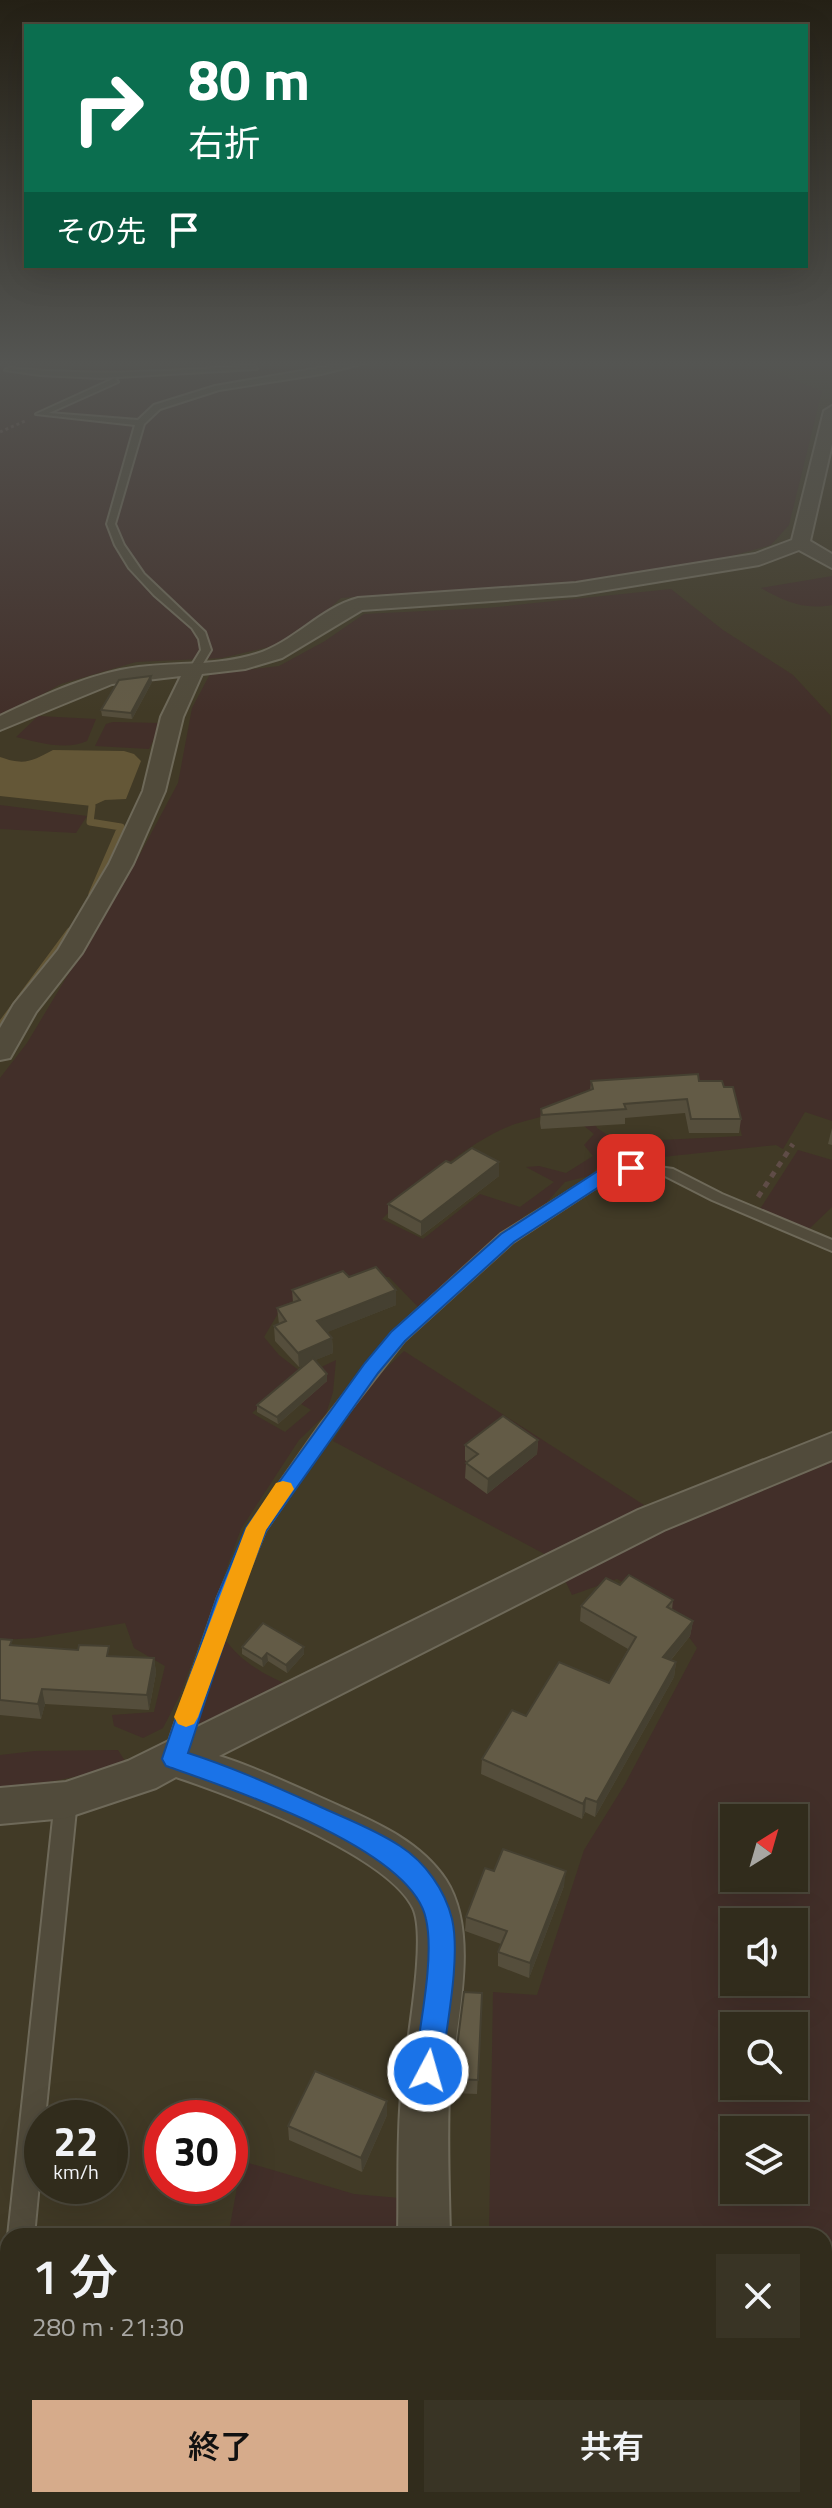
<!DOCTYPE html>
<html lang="ja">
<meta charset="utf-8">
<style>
body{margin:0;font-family:"Titillium Web","Noto Sans JP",sans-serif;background:#393425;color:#f1f3f6;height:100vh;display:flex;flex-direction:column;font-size:30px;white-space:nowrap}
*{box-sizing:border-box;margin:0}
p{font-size:26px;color:#a8a7a3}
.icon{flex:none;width:44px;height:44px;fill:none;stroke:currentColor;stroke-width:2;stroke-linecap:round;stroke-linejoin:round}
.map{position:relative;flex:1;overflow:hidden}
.panel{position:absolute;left:0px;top:2228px;width:832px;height:280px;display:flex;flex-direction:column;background:#312c1c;border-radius:24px 24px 0 0;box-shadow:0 8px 32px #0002,0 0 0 2px #4c483b}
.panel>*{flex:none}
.hud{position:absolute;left:24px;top:24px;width:784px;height:244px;border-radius:0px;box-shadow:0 8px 32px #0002,0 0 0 2px #4c483b;background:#0b6e4f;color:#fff;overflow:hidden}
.needle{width:52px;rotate:37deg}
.buttons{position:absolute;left:720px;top:1804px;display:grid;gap:16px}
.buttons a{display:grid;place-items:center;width:88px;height:88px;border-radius:0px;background:#312c1c;box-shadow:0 8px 32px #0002,0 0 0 2px #4c483b;font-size:40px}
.speed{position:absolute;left:24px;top:2100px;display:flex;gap:16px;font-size:40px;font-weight:700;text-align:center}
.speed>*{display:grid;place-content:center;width:104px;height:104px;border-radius:50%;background:#312c1c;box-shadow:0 8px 32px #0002,0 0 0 2px #4c483b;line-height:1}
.speed small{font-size:20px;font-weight:400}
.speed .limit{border:12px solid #d22;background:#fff;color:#111}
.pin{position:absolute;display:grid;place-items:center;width:68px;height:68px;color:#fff;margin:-34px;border-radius:16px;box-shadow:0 4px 12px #0006}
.me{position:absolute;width:88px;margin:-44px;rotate:6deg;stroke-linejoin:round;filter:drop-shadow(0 0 6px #0008)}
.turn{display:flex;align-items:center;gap:28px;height:168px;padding:0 32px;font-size:36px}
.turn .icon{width:104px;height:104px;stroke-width:2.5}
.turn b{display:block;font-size:56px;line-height:68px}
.then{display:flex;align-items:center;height:76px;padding:0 32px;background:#0003;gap:16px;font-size:30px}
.round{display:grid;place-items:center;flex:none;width:84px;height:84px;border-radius:0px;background:#393425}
.overview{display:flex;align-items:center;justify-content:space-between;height:136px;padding:0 32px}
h1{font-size:48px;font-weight:600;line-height:60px}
.action{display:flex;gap:16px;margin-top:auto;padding:16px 32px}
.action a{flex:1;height:92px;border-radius:0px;background:#d6ab8b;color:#111;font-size:32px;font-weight:600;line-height:92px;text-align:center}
.action a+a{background:#393425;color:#f1f3f6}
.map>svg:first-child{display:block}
</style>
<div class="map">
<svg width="832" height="2508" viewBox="0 0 832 2508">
<rect width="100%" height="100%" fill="#413a26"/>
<g fill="#422f29" fill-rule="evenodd">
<polygon points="0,361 747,361 822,391 789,525 771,545 717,560 500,593 401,593 341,598 309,627 273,646 222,658 136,662 61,684 0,718"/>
<path d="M832 576V605C804 610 785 602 761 588Z"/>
<path d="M671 589 723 630 793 675 831 716 832 1121 805 1112 783 1149 776 1145 662 1157 659 1165H624L627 1152 641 1141 742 1136 733 1100 670 1084 581 1092 597 1128 615 1140 611 1153 589 1176 565 1182 546 1203 524 1216 514 1229 496 1237 479 1252 470 1267 418 1307 389 1277 359 1276 283 1305 264 1337 279 1355 305 1375 336 1360 333 1392 326 1414 299 1440 241 1529 180 1695 163 1728 143 1738 114 1726 112 1715 154 1712 165 1666 134 1648 125 1623 35 1638 0 1640V1078L27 1043 138 858 178 783 192 708 210 674 279 666 325 641 364 614 487 608ZM563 1109 594 1134 584 1145 593 1156 566 1173 539 1166 526 1167 554 1182 520 1207 480 1194 423 1239 382 1219C413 1189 474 1138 515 1124 531 1119 547 1116 563 1109ZM278 1390 311 1410 285 1432 252 1413Z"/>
<path d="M38 716 96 719 87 741C66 751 37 742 16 737Z"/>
<polygon points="113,722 162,723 149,749 95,746 106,724"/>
<polygon points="0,805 87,816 76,833 0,829"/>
<polygon points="798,1150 832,1160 832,1207 809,1229 760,1209"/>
<polygon points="404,1351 644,1505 548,1556 333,1441 370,1384"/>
<path d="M832 1462V2508H663L650 2500H824V2236H489L493 1992 537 1995 584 1850 625 1784 697 1648 667 1607 617 1579 572 1595 562 1574ZM734 1818H794V1878H734ZM734 1922H794V1982H734ZM734 2026H794V2086H734ZM734 2130H794V2190H734Z"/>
<path d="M224 1638C241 1662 264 1675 291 1686L190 1731Z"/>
<path d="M118 1750 125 1761C85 1778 43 1783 0 1789V1755L35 1751Z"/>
<polygon points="242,2161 354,2194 411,2199 404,2236 228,2236"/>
<polygon points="161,2500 469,2500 474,2508 158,2508"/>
</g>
<path fill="#645737" d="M53 750 124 751 134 754 141 761 126 799 105 800 92 806 0 796V757C25 766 32 761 53 750Z"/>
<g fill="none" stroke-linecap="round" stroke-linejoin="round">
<g stroke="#645737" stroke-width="7">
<polyline points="92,806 90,822 121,827 92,894"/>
<polyline points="0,1026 70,931"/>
</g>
<g stroke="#6e6959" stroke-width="4">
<g id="service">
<polygon points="359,361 373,361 321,374 219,390 160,409 144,424 115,524 124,545 144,574 205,632 211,650 199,670 191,670 190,668 201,650 199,639 192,628 154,595 129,568 115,545 107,524 135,425 36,414 115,378 118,382 49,413 138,420 154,405 215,386"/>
<path d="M254 365 257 369 101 378 40 375 5 370 9 368C91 376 172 372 254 365Z"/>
<polygon points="631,1163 673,1169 722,1194 832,1240 832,1251 712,1200 665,1176 631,1173 615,1175 513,1242 404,1341 333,1432 265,1531 238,1597 185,1753 182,1759 175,1762 168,1759 165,1753 218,1597 248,1528 321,1424 392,1333 501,1234 606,1168"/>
<polygon points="66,1791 74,1794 77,1800 45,2118 42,2118 42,2153 34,2236 8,2236 55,1800 58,1794"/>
<polygon points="8,2335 8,2429 0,2433 0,2338"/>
</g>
</g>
<g stroke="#6e6959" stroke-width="4">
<g id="minor">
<path d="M832 406V444L810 541 832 554V568L799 550 759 565 576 595 362 610 282 658 245 669 202 674 183 717 165 791 133 864 82 953 36 1012 10 1058 0 1060V1028L14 1004 58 950 109 864 143 791 161 717 181 676 112 684 0 730V716C45 695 90 673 139 667 178 662 218 666 256 654 293 643 320 608 358 598L576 583 755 554 792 540 824 411Z"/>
<path d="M832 1433V1460L664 1530 219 1756C252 1766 283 1781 315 1795 362 1817 416 1835 446 1880 482 1936 453 2032 449 2096 447 2142 449 2189 450 2236H398C399 2189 397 2142 401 2096 404 2055 428 1939 413 1908 388 1855 233 1796 176 1777L156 1788 66 1818 0 1824V1788L66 1782 128 1761 638 1510Z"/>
<polygon points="494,2500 558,2500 561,2508 497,2508"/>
</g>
</g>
<polyline stroke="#5f4c47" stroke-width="3" stroke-dasharray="3 3" stroke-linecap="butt" points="0,432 25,421"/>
<polyline stroke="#5f4c47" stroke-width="5" stroke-dasharray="6 6" stroke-linecap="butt" points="758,1197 793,1144"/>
<use href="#service" fill="#514b3b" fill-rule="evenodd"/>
<use href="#minor" fill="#514b3b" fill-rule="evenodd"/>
</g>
<g fill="#554e3c">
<polygon points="152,682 132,719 102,716 101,710"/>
<polygon points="591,1081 699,1081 724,1087 741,1119 739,1133 689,1133 685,1113 625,1118 625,1124 541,1129 540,1123 541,1109 590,1091"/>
<polygon points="832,1128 832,1145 828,1144"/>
<polygon points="451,1163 499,1176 421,1236 388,1218 388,1204"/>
<polygon points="349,1277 396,1290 396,1305 327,1332 332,1338 333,1353 315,1360 327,1381 278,1424 257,1412 257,1405 304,1365 299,1367 275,1341 274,1326 279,1324 277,1308 293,1302 292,1290"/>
<polygon points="538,1440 537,1454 487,1494 465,1478 466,1463 467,1462 465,1460 465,1445"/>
<polygon points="620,1585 673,1600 672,1610 693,1621 690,1636 671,1660 676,1662 674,1677 595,1817 585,1812 582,1819 481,1774 482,1759 526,1716 609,1683 628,1649 580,1621 581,1606"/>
<polygon points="0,1639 13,1645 110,1656 154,1658 156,1673 149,1710 45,1704 41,1719 0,1715"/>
<polygon points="242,1647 304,1654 287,1673 268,1661 263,1667 242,1654"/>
<polygon points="494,1871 564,1886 529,1978 498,1966 498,1952 501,1944 465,1931 466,1917"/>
<polygon points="482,1993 477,2094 452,2093 453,2079"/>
<polygon points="387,2115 362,2172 289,2140 288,2126"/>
</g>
<g fill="#454031">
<polygon points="151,676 152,682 132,719 131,713"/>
<polygon points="499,1162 499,1176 421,1236 421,1222"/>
<polygon points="396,1290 396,1305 318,1336 317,1321"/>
<polygon points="332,1338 333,1353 299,1367 298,1353"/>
<polygon points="327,1374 327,1381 278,1424 277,1417"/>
<polygon points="538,1440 537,1454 487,1494 488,1479"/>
<polygon points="693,1621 690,1636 661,1672 663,1657"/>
<polygon points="304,1647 304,1654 287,1673 286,1665"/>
<polygon points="267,1653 268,1661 263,1667 262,1659"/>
<polygon points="154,1658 156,1673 149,1710 147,1695"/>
<polygon points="676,1662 674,1677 595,1817 597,1802"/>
<polygon points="42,1689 45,1704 41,1719 38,1704"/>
<polygon points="586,1798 585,1812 582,1819 583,1804"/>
<polygon points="566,1871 564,1886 529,1978 530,1963"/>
<polygon points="387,2101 387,2115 362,2172 361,2158"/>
</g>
<g fill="#635b46" stroke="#454031" stroke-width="2">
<polygon points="151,676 131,713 101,710 119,680"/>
<polygon points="698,1074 699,1081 722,1081 724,1087 733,1087 741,1119 691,1119 687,1099 624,1104 626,1109 542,1115 541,1109 593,1089 591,1081"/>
<polygon points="472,1148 499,1162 421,1222 388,1204 446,1161 451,1163"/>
<polygon points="376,1267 396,1290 317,1321 332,1338 298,1353 274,1326 286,1321 277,1308 300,1300 292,1290 343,1271 349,1277"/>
<polygon points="313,1358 327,1374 277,1417 257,1405"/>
<polygon points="503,1416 538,1440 488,1479 466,1463 478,1454 465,1445"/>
<polygon points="629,1575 673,1600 667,1607 693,1621 663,1657 676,1662 597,1802 586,1798 583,1804 482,1759 512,1710 526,1716 559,1662 609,1683 636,1637 581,1606 606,1578 620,1585"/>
<polygon points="263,1623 304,1647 286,1665 267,1653 262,1659 242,1647"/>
<polygon points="0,1639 12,1640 10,1645 78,1650 79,1645 109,1646 107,1656 154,1658 147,1695 42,1689 38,1704 0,1700"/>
<polygon points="503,1849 566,1871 530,1963 498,1952 507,1931 466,1917 485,1868 494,1871"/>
<polygon points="464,1992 482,1993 478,2080 453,2079"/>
<polygon points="315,2071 387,2101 361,2158 288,2126"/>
</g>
<linearGradient id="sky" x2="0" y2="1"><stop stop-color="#242015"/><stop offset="0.51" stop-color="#545552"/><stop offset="1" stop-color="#545552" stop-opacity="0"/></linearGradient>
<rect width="832" height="712" fill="url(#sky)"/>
<path fill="#1a73e8" stroke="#114b97" stroke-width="2" d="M631 1163 637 1164 639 1168 637 1172 616 1176 514 1242 405 1341 378 1373 266 1531 239 1597 188 1753C235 1768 278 1788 323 1808 349 1820 376 1830 400 1846 425 1862 445 1890 452 1919 461 1958 446 2029 441 2071L437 2080 428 2084 418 2080 414 2071C419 2029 435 1958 426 1919 412 1848 229 1788 166 1766L162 1759 217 1597 246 1528 365 1363 391 1332 501 1234 604 1167Z"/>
<polygon fill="#f59e0b" points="283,1481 291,1483 294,1489 266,1530 198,1717 194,1724 186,1727 178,1724 174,1717 246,1528 276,1483"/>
</svg>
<div class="buttons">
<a><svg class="needle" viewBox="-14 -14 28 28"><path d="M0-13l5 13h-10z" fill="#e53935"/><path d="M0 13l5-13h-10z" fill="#a8a7a3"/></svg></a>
<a><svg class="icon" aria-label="sound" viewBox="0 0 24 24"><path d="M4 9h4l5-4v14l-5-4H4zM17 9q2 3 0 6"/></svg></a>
<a><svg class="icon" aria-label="search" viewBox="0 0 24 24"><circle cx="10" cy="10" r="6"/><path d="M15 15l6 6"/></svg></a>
<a><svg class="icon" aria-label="layers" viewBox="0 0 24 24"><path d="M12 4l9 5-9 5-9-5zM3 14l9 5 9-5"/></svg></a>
</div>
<div class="speed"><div>22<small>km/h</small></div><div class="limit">30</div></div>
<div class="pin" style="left:631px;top:1168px;background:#d93025"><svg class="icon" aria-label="arrive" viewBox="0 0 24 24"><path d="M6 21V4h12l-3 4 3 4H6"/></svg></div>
<svg class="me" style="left:428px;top:2071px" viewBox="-20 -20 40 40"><circle r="17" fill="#1a73e8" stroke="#fff" stroke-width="3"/><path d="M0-11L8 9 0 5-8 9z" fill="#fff"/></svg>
<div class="hud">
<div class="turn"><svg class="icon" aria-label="right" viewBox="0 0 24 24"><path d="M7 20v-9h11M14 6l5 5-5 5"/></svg><div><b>80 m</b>右折</div></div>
<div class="then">その先<svg class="icon" aria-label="arrive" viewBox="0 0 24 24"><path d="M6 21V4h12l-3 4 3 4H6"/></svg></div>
</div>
<section class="panel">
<div class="overview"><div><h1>1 分</h1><p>280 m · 21:30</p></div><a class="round"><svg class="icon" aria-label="close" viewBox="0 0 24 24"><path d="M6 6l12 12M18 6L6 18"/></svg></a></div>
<div class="action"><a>終了</a><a>共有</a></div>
</section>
</div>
